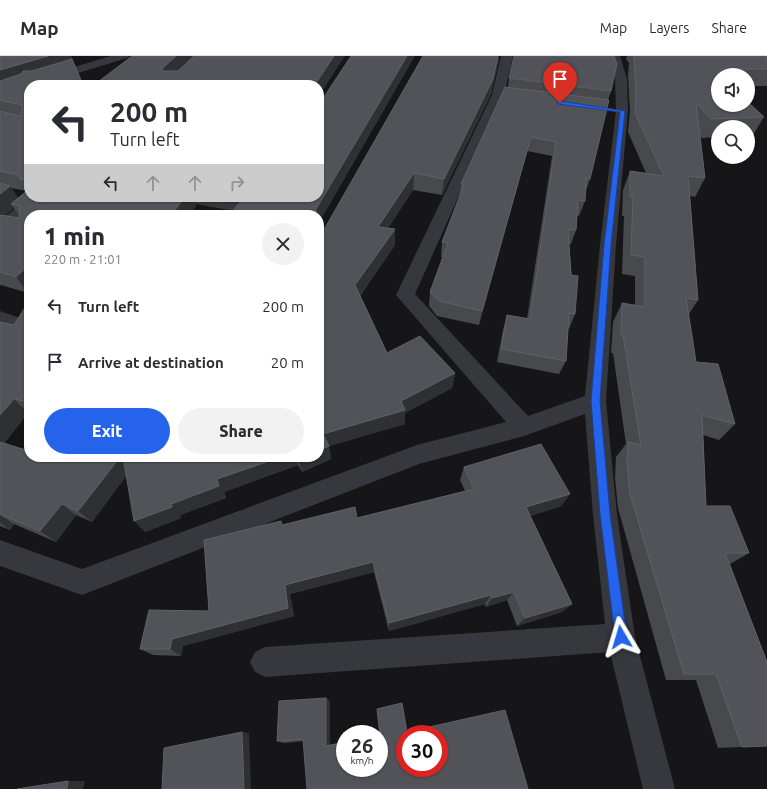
<!DOCTYPE html>
<meta charset="utf-8">
<style>
body{margin:0;font-family:Ubuntu,sans-serif;background:#f2f2f3;color:#2b2b33;height:100vh;display:flex;flex-direction:column;font-size:15px;white-space:nowrap}
*{box-sizing:border-box;margin:0}
p{font-size:13px;color:#7c7c81}
.icon{flex:none;width:22px;height:22px;fill:none;stroke:currentColor;stroke-width:2;stroke-linecap:round;stroke-linejoin:round}
.map{position:relative;flex:1;overflow:hidden}
.side{position:absolute;left:24px;top:154px;width:300px;height:252px;display:flex;flex-direction:column;background:#fff;border-radius:16px;box-shadow:0 1px 3px #0004}
.side>*{flex:none}
.banner{position:absolute;left:24px;top:24px;width:300px;height:122px;border-radius:16px;box-shadow:0 1px 3px #0004;background:#fff;color:#2b2b33;overflow:hidden}
.buttons{position:absolute;left:711px;top:12px;display:grid;gap:8px}
.buttons a{display:grid;place-items:center;width:44px;height:44px;border-radius:50%;background:#fff;box-shadow:0 1px 3px #0004;font-size:20px}
.speed{position:absolute;left:336px;top:669px;display:flex;gap:8px;font-size:20px;font-weight:700;text-align:center}
.speed>*{display:grid;place-content:center;width:52px;height:52px;border-radius:50%;background:#fff;box-shadow:0 1px 3px #0004;line-height:1}
.speed small{font-size:10px;font-weight:400}
.speed .limit{border:6px solid #d22;background:#fff;color:#111}
.pin{position:absolute;display:grid;place-items:center;width:34px;height:34px;color:#fff;margin:-41px -17px;border-radius:50% 50% 50% 0;rotate:-45deg;box-shadow:0 0 4px #0007}
.pin .icon{rotate:45deg}
.me{position:absolute;width:44px;margin:-22px;rotate:353deg;stroke-linejoin:round;filter:drop-shadow(0 0 3px #0008)}
.turn{display:flex;align-items:center;gap:14px;height:84px;padding:0 20px;font-size:18px}
.turn .icon{width:52px;height:52px;stroke-width:2.5}
.turn b{display:block;font-size:28px;line-height:34px}
.lanes{display:flex;align-items:center;height:38px;padding:0 20px;background:#0003;justify-content:center;gap:20px;direction:ltr}
.lanes .off{opacity:.35}
.round{display:grid;place-items:center;flex:none;width:42px;height:42px;border-radius:21px;background:#f2f2f3}
.headline{display:flex;align-items:center;justify-content:space-between;height:68px;padding:0 20px}
h1{font-size:24px;font-weight:800;line-height:30px}
.action{display:flex;gap:8px;margin-top:auto;padding:8px 20px}
.action a{flex:1;height:46px;border-radius:24px;background:#2563eb;color:#fff;font-size:16px;font-weight:800;line-height:46px;text-align:center}
.action a+a{background:#f2f2f3;color:#2b2b33}
ul{padding:0;list-style:none}
li{display:flex;align-items:center;gap:12px;height:56px;padding:0 20px}
li div{flex:1}
li b{display:block;font-size:15px}
li em{font-style:normal}
header{display:flex;align-items:center;gap:24px;box-sizing:border-box;height:56px;padding:0 20px;background:#fff;border-bottom:1px solid #e1e1e2}
header strong{font-size:19px}
nav{display:flex;gap:22px;margin-inline-start:auto;font-size:14px}
.map>svg:first-child{display:block}
</style>
<header>
<strong>Map</strong>
<nav><a>Map</a><a>Layers</a><a>Share</a></nav>
</header>
<div class="map">
<svg width="767" height="733" viewBox="0 0 767 733">
<rect width="100%" height="100%" fill="#161618"/>
<g fill="none" stroke-linecap="round" stroke-linejoin="round">
<g fill="#37383d" fill-rule="evenodd">
<polygon points="111,0 129,0 127,2 39,29 29,29 29,32 0,41 0,33"/>
<polygon points="501,0 513,0 504,39 415,238 528,360 585,340 600,189 616,55 615,23 608,0 620,0 627,23 628,55 616,189 606,345 617,459 635,581 675,733 643,733 610,596 265,621 255,616 250,606 255,596 265,591 605,568 593,459 585,358 524,380 419,408 82,539 0,510 0,484 82,513 417,389 506,366 396,239 492,39"/>
<polygon points="29,141 46,141 6,177 0,178 0,165"/>
<polygon points="176,141 210,141 252,149 254,152 252,155 246,157 184,146 179,144"/>
<polygon points="0,255 29,265 29,279 0,269"/>
</g>
</g>
<g fill="#47494d" fill-rule="evenodd">
<path d="M0 0H71L83 29H29V141H193L196 150 189 159H29V236L28 237 1 229 0 230ZM11 132 27 135 18 142ZM14 152 19 160V162L5 159Z"/>
<polygon points="627,0 767,0 767,30 748,30 748,19 718,19 764,61 753,79 748,80 748,71 718,71 718,81 702,82 700,80 705,122 695,141 690,140 698,244 689,258 696,306 735,368 719,384 703,379 706,450 749,497 730,508 767,606 767,690 718,692 696,624 666,624 618,452 615,422 616,401 626,388 613,297 611,297 613,266 622,247 635,249 635,220 622,218 624,160 622,160 623,134 630,115 646,117 628,76 630,55 628,20 629,7 626,3"/>
<polygon points="499,4 491,38 442,139 413,134 388,172 395,189 360,240 387,297 455,317 452,332 405,357 405,368 329,390 331,403 302,416 298,409 224,436 226,442 180,459 181,462 145,476 126,420 92,466 76,459 56,486 14,468 10,474 0,470 0,266 14,269 29,245 29,357 28,357 4,387 29,401 319,401 319,173 325,172"/>
<polygon points="509,22 611,35 608,44 590,123 585,138 585,145 579,160 577,159 576,174 571,188 569,188 575,258 569,273 568,273 566,305 559,318 497,306 503,274 507,259 527,263 552,100 527,95 479,269 437,260 429,250 430,236 443,201 441,201 442,186 459,142 461,128 508,31"/>
<polygon points="464,411 570,438 561,450 530,460 572,548 562,556 517,570 507,544 486,551 485,548 389,575 374,516 290,538 294,560 183,590 181,600 153,599 140,593 209,555 283,469 357,462 465,435 460,424"/>
<polygon points="326,642 330,646 330,689 407,676 528,733 303,685 284,687 277,685"/>
</g>
<g fill="#2f3033">
<polygon points="48,0 71,0 83,29 0,31 0,14"/>
<polygon points="176,0 193,0 194,2 167,28 162,13"/>
<polygon points="334,0 345,0 319,40 319,29 316,29 316,27"/>
<polygon points="407,0 415,0 319,167 319,159 316,159 316,153"/>
<polygon points="498,0 499,0 499,4 491,38 442,139 444,123"/>
<polygon points="531,81 527,95 479,269 482,255"/>
<polygon points="414,117 413,134 378,187 378,171"/>
<polygon points="10,130 21,146 11,148 14,152 0,164 0,138"/>
<polygon points="185,141 193,141 196,150 189,159 171,159"/>
<polygon points="395,173 395,189 356,245 355,229"/>
<polygon points="29,209 29,236 28,237 16,221"/>
<polygon points="455,317 452,332 405,357 405,368 329,390 331,403 302,416 298,403 302,401 319,401 319,394 323,378 401,345"/>
<polygon points="14,343 28,357 0,393 0,359"/>
<polygon points="120,401 125,401 133,411 92,466 78,455"/>
<polygon points="281,401 296,401 298,409 224,436 226,442 180,459 181,462 145,476 134,465 171,448 217,423"/>
<polygon points="570,438 561,450 519,464 526,451"/>
<polygon points="62,448 76,459 56,486 40,475"/>
<polygon points="0,459 14,468 10,474 0,467"/>
<polygon points="373,506 374,516 290,538 294,560 183,590 181,600 170,593 172,583 285,529"/>
<polygon points="514,536 507,544 486,551 492,542"/>
<polygon points="491,539 485,548 389,575 389,567"/>
<polygon points="572,548 562,556 517,570 525,562"/>
<polygon points="326,642 330,646 330,691 326,690"/>
<polygon points="242,676 249,677 251,733 244,733"/>
<polygon points="68,725 85,725 83,733 67,733"/>
</g>
<g fill="#525359" stroke="#5f6168" fill-rule="evenodd">
<polygon points="0,0 48,0 0,14"/>
<polygon points="132,0 176,0 162,13 163,15 178,15 194,0 334,0 316,27 316,29 94,29"/>
<polygon points="351,0 407,0 316,153 316,159 230,159 243,142 246,141 319,141 319,42 324,41"/>
<polygon points="423,0 498,0 493,23 444,123 414,117 378,171 395,173 355,229 387,297 420,280 455,317 401,345 405,354 323,378 329,390 319,394 319,183 320,180 319,180 319,173 325,172"/>
<polygon points="514,0 614,0 617,8 611,35 509,22"/>
<polygon points="634,0 767,0 767,13 724,13 729,19 718,19 718,49 748,49 748,46 764,61 711,63 696,47 705,122 688,120 698,244 686,242 696,306 718,308 735,368 702,359 706,450 730,450 749,497 725,497 767,606 767,690 742,691 716,618 684,618 630,438 627,408 628,386 641,389 623,279 621,279 622,247 645,251 645,201 631,199 633,141 630,141 630,115 664,120 635,57 636,37"/>
<polygon points="72,3 83,29 29,29 29,124 20,123 19,119 0,115 0,55 20,60 22,58 22,49 0,44 0,25 21,18 23,15 32,15"/>
<polygon points="505,31 609,44 590,123 586,123 585,145 578,144 576,174 568,173 571,219 578,220 575,258 569,257 566,305 501,293 507,259 530,263 556,86 531,81 482,255 439,245 430,236 448,187 442,186 464,129 461,128"/>
<polygon points="0,127 10,130 0,138"/>
<polygon points="29,133 29,141 185,141 171,159 29,159 29,209 16,221 0,216 0,159 19,162 20,150 11,148"/>
<polygon points="29,245 29,346 14,343 0,359 0,266 14,269"/>
<polygon points="0,386 29,395 29,401 120,401 78,455 62,448 40,475 0,458"/>
<polygon points="541,388 570,438 526,451 572,548 525,562 514,536 492,542 491,539 389,567 373,506 285,529 288,552 172,583 170,593 140,593 149,554 209,555 204,484 281,465 282,469 355,451 357,462 474,433 464,411"/>
<polygon points="123,401 281,401 217,423 219,430 171,448 172,451 134,465"/>
<path d="M326 642V690L345 686V712H379V679H380L377 653 402 647 407 676 505 654 528 733H307L303 683 277 685 279 645ZM405 678H439V712H405Z"/>
<polygon points="242,676 244,733 162,733 164,692"/>
<polygon points="68,725 67,733 17,733"/>
</g>
<polygon fill="#2563eb" stroke="#184099" points="560,45 625,55 611,189 600,345 610,458 627,581 625,585 621,587 617,585 615,581 600,458 591,345 604,189 620,56 558,48 557,47"/>
</svg>
<div class="buttons">
<a><svg class="icon" aria-label="sound" viewBox="0 0 24 24"><path d="M4 9h4l5-4v14l-5-4H4zM17 9q2 3 0 6"/></svg></a>
<a><svg class="icon" aria-label="search" viewBox="0 0 24 24"><circle cx="10" cy="10" r="6"/><path d="M15 15l6 6"/></svg></a>
</div>
<div class="speed"><div>26<small>km/h</small></div><div class="limit">30</div></div>
<div class="pin" style="left:560px;top:47px;background:#d93025"><svg class="icon" aria-label="arrive" viewBox="0 0 24 24"><path d="M6 21V4h12l-3 4 3 4H6"/></svg></div>
<svg class="me" style="left:621px;top:581px" viewBox="-20 -20 40 40"><path d="M0-17L14 15 0 8-14 15z" fill="#2563eb" stroke="#fff" stroke-width="4"/></svg>
<div class="banner">
<div class="turn"><svg class="icon" aria-label="left" viewBox="0 0 24 24"><path d="M17 20v-9H6M10 6l-5 5 5 5"/></svg><div><b>200 m</b>Turn left</div></div>
<div class="lanes"><svg class="icon" aria-label="left" viewBox="0 0 24 24"><path d="M17 20v-9H6M10 6l-5 5 5 5"/></svg><svg class="icon off" aria-label="ahead" viewBox="0 0 24 24"><path d="M12 20V5M6 11l6-6 6 6"/></svg><svg class="icon off" aria-label="ahead" viewBox="0 0 24 24"><path d="M12 20V5M6 11l6-6 6 6"/></svg><svg class="icon off" aria-label="right" viewBox="0 0 24 24"><path d="M7 20v-9h11M14 6l5 5-5 5"/></svg></div>
</div>
<section class="side">
<div class="headline"><div><h1>1 min</h1><p>220 m · 21:01</p></div><a class="round"><svg class="icon" aria-label="close" viewBox="0 0 24 24"><path d="M6 6l12 12M18 6L6 18"/></svg></a></div>
<ul>
<li><svg class="icon" aria-label="left" viewBox="0 0 24 24"><path d="M17 20v-9H6M10 6l-5 5 5 5"/></svg><div><b>Turn left</b></div><em>200 m</em></li>
<li><svg class="icon" aria-label="arrive" viewBox="0 0 24 24"><path d="M6 21V4h12l-3 4 3 4H6"/></svg><div><b>Arrive at destination</b></div><em>20 m</em></li>
</ul>
<div class="action"><a>Exit</a><a>Share</a></div>
</section>
</div>
